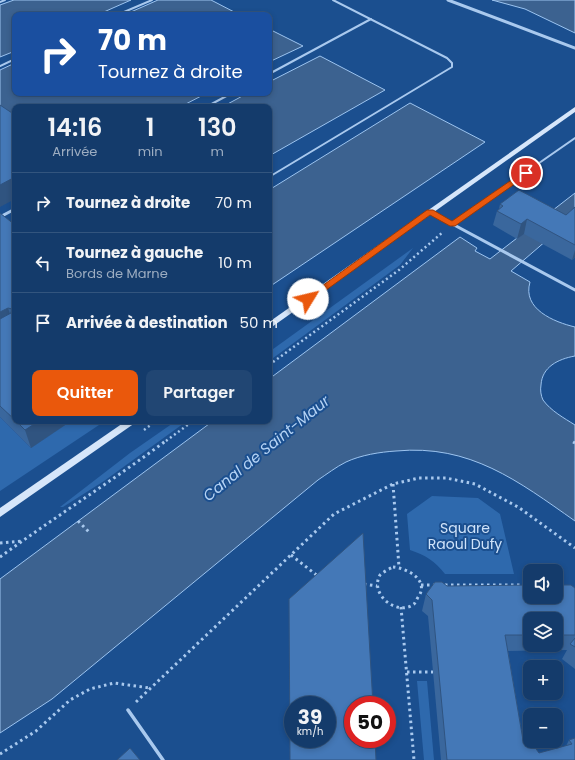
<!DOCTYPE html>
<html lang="fr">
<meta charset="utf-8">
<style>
body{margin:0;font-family:Poppins,sans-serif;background:#214673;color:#f1f3f6;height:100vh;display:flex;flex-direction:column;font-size:15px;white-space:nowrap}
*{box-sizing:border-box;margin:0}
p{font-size:13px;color:#9dadc1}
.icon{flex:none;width:22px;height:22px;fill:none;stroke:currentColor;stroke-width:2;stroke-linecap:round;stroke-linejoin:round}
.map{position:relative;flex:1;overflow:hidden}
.drawer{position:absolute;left:12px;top:104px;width:260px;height:320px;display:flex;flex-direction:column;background:#143b6b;border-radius:8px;box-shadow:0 2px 6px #0003,0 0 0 1px #33557e}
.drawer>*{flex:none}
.top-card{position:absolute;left:12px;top:12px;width:260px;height:84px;border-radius:8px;box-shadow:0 2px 6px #0003,0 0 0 1px #33557e;background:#1a4fa0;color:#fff;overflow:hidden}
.fabs{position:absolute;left:523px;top:564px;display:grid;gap:8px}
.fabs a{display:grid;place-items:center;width:40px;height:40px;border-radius:8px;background:#143b6b;box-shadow:0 2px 6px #0003,0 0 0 1px #33557e;font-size:20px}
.speed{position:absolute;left:284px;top:696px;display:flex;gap:8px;font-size:20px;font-weight:700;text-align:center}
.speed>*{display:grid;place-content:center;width:52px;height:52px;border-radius:50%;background:#143b6b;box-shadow:0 2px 6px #0003,0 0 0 1px #33557e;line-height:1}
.speed small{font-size:10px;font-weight:400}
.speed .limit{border:6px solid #d22;background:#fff;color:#111}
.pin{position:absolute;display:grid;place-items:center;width:34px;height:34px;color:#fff;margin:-17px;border:2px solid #fff;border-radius:50%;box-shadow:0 1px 4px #0007}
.me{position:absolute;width:44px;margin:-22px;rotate:54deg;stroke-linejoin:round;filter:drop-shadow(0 0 3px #0008)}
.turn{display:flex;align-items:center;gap:14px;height:84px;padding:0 20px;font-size:18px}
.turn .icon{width:52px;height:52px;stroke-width:2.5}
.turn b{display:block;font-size:28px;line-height:34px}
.eta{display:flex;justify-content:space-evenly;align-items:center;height:68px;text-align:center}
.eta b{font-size:24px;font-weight:600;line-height:28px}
.action{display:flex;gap:8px;margin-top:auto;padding:8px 20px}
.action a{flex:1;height:46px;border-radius:8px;background:#ea580c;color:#fff;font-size:16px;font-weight:600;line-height:46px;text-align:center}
.action a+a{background:#214673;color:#f1f3f6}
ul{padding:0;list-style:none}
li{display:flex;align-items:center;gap:12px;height:60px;padding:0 20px;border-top:1px solid #33557e}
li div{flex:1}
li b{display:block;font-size:15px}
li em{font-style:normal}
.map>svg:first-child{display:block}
</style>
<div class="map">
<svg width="575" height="760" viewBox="0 0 575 760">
<rect width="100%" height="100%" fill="#1b4f8f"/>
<g fill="#2e69ad">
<path d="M 413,248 L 400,265 L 269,361 L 269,352 Z"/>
<path d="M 0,417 L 31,448 L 71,421 L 105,421 L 0,491 Z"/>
<path d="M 176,421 L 187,421 L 104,481 L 63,507 L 60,507 L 130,453 Z"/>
<path d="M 432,496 L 478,498 L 500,514 L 514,574 L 445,574 C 435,561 425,555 410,550 L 407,514 Z"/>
<path d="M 417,681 L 427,681 L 434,760 L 424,760 Z"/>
</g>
<g fill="#3c6290" stroke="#9cc4f0">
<path d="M 14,0 L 131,0 L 97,15 L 15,15 L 15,51 L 0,57 L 0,5 Z"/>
<path d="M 158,0 L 211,0 L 240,15 L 124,15 Z"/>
<path d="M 492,0 L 575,0 L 575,33 L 525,9 Z"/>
<path d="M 269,29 L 303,46 L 269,62 Z"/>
<path d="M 320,56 L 385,90 L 269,156 L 269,107 L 222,107 L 248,93 L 269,93 L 269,82 Z"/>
<path d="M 15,63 L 15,93 L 207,93 L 180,107 L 15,107 L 15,123 L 0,112 L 0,70 Z"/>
<path d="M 410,103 L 485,142 L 269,287 L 269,190 Z"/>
<path d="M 575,193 L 575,216 L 511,271 L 530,282 C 522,309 554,322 575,327 L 575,356 C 558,359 542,367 541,385 C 540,390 541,396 543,400 C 551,411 564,418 575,425 L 575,521 C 518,481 470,444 396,451 C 380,452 361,455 346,462 C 336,467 327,474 318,480 L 52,699 L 0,733 L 0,579 L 213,421 L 269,421 L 269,379 L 460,237 L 477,248 L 475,251 L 490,259 Z"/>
</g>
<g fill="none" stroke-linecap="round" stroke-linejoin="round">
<g stroke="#a9c9ee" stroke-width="2.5" stroke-dasharray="2 3" stroke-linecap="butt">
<path d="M 269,365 L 399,270 L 443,232"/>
<path d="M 144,430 L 156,421"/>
<path d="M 166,441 L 193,421"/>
</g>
<g stroke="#a9c9ee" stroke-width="3" stroke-dasharray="2.5 3.5" stroke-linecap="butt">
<path d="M 573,442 L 575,443"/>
<path d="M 393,484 L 399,567"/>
<path d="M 78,521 L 89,532"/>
<path d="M 0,543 L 22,541"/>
<path d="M 291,555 L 319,577"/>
<path d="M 0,557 C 55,517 112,481 167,440"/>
<path d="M 393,567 C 406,568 429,579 419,596 C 417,598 416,602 414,604 C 397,617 369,594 380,575 C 383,572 389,569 393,567 Z"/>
<path d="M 364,584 L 377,586"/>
<path d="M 421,585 L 436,585"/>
<path d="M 445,585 L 530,585"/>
<path d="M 556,585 L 563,586"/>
<path d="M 401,607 L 414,760"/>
<path d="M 407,672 L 433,672"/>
<path d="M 136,702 L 334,514 L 393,484 L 419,478 L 446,478 L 475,484 L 518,507 L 575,548"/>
<path d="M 0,754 L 36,731 L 70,700 L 90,689 L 114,683 L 150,688"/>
</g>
<g stroke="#a9c9ee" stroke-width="2">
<path d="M 0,2 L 5,0"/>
<path d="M 117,15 L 152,0"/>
<path d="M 0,66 L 15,59"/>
<path d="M 269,74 L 371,19"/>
<path d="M 206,107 L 232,93"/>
<path d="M 269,177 L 452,67 L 452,63 L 447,58 L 333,0"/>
<path d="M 496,193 L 575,138"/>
</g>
<g stroke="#a9c9ee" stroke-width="3">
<path d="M 430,212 L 575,290"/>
<path d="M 0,217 L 15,209"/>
<path d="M 452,224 L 497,192"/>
</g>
<path stroke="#a9c9ee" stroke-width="3.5" d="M 128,710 L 163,760"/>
<path stroke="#a9c9ee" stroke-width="3" d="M 448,0 L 575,48"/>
<g fill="#d6e6fa" fill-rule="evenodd">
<path d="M 575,107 L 575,112 L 269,329 L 269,322 Z"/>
<path d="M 126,421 L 136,421 L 135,423 L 0,517 L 0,508 Z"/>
</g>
</g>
<g fill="#3a679d" fill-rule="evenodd">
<path d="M 500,204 L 566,215 L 575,207 L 575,257 L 572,260 L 524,234 L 517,239 L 493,225 L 497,211 L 499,209 Z"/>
<path d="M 0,213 L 15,225 L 15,421 L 71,421 L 31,448 L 0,417 Z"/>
<path d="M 447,586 L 575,588 L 575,669 L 562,659 L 567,650 L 508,651 L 523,740 L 539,753 L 566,746 L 569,740 L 575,738 L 575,760 L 441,760 L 428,616 L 422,611 L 426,594 ZM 530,619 L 556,619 L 556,645 L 530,645 Z"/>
</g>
<g fill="#305480">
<path d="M 15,177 L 15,199 L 0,207 L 0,185 Z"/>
<path d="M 527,219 L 524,234 L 517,239 L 521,224 Z"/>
<path d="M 575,250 L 575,257 L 572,260 Z"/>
<path d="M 8,308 L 14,326 L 0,335 L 0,312 Z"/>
<path d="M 39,421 L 71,421 L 31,448 L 25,430 Z"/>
</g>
<g fill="#4478b7" stroke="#305480" fill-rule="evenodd">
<path d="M 0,105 L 15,115 L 15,177 L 0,185 Z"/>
<path d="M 519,190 L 566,215 L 575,207 L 575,245 L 527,219 L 521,224 L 497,211 L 503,206 L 500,204 Z"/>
<path d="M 0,213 L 15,225 L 15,420 L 0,406 L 0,319 L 11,313 L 12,309 L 8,308 L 0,312 Z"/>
<path d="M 16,421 L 39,421 L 25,430 Z"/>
<path d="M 363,533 L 373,705 L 353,705 L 353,739 L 375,739 L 376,760 L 290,760 L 289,599 ZM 293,705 L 327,705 L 327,739 L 293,739 Z"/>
<path d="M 435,582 L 442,582 L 447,586 L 530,585 L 530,597 L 556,597 L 556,585 L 571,585 L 575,588 L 575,635 L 556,635 L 556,619 L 530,619 L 530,635 L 505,635 L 523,740 L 534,746 L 539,753 L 572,744 L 569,740 L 575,738 L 575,760 L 447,760 L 432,600 L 426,594 Z"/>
<path d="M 575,638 L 575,647 L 570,644 Z"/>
<path d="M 130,748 L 140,760 L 117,760 Z"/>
</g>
<path fill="#ea580c" stroke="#983908" d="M 526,170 L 530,173 L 529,174 L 455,226 L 450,226 L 430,215 L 311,301 L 308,302 L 304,299 L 427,210 L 433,210 L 452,221 Z"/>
<g text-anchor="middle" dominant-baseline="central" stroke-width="4" stroke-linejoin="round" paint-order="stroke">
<g font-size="14" fill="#cfe3fa" stroke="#1b4f8f">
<text x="465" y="528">Square<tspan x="465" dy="16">Raoul Dufy</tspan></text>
</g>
<g font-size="15" font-style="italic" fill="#b5d3f5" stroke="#1b4f8f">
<text transform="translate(266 448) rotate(-39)">Canal de Saint-Maur</text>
</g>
</g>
</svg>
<div class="fabs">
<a><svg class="icon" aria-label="sound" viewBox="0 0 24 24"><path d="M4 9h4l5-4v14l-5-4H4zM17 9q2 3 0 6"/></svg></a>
<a><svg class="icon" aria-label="layers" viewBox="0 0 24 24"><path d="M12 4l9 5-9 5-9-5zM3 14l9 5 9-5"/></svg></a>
<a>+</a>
<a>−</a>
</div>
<div class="speed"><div>39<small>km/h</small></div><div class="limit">50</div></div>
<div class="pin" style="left:526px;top:173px;background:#d93025"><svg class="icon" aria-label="arrive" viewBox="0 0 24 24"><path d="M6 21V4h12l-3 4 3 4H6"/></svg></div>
<svg class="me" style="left:308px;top:299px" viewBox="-20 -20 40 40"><circle r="19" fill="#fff"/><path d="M0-13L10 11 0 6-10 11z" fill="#ea580c"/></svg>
<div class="top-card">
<div class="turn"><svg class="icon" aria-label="right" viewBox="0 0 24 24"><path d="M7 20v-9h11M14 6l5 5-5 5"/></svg><div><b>70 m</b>Tournez à droite</div></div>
</div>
<section class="drawer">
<div class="eta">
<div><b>14:16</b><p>Arrivée</p></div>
<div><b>1</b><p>min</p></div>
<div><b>130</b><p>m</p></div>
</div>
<ul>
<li><svg class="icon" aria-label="right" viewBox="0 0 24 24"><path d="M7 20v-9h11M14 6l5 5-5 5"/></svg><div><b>Tournez à droite</b></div><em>70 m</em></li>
<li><svg class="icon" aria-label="left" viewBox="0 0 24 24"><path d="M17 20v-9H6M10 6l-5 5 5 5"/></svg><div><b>Tournez à gauche</b><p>Bords de Marne</p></div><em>10 m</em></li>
<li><svg class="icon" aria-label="arrive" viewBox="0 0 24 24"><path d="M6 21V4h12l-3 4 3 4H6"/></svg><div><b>Arrivée à destination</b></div><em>50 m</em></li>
</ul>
<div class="action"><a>Quitter</a><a>Partager</a></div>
</section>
</div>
